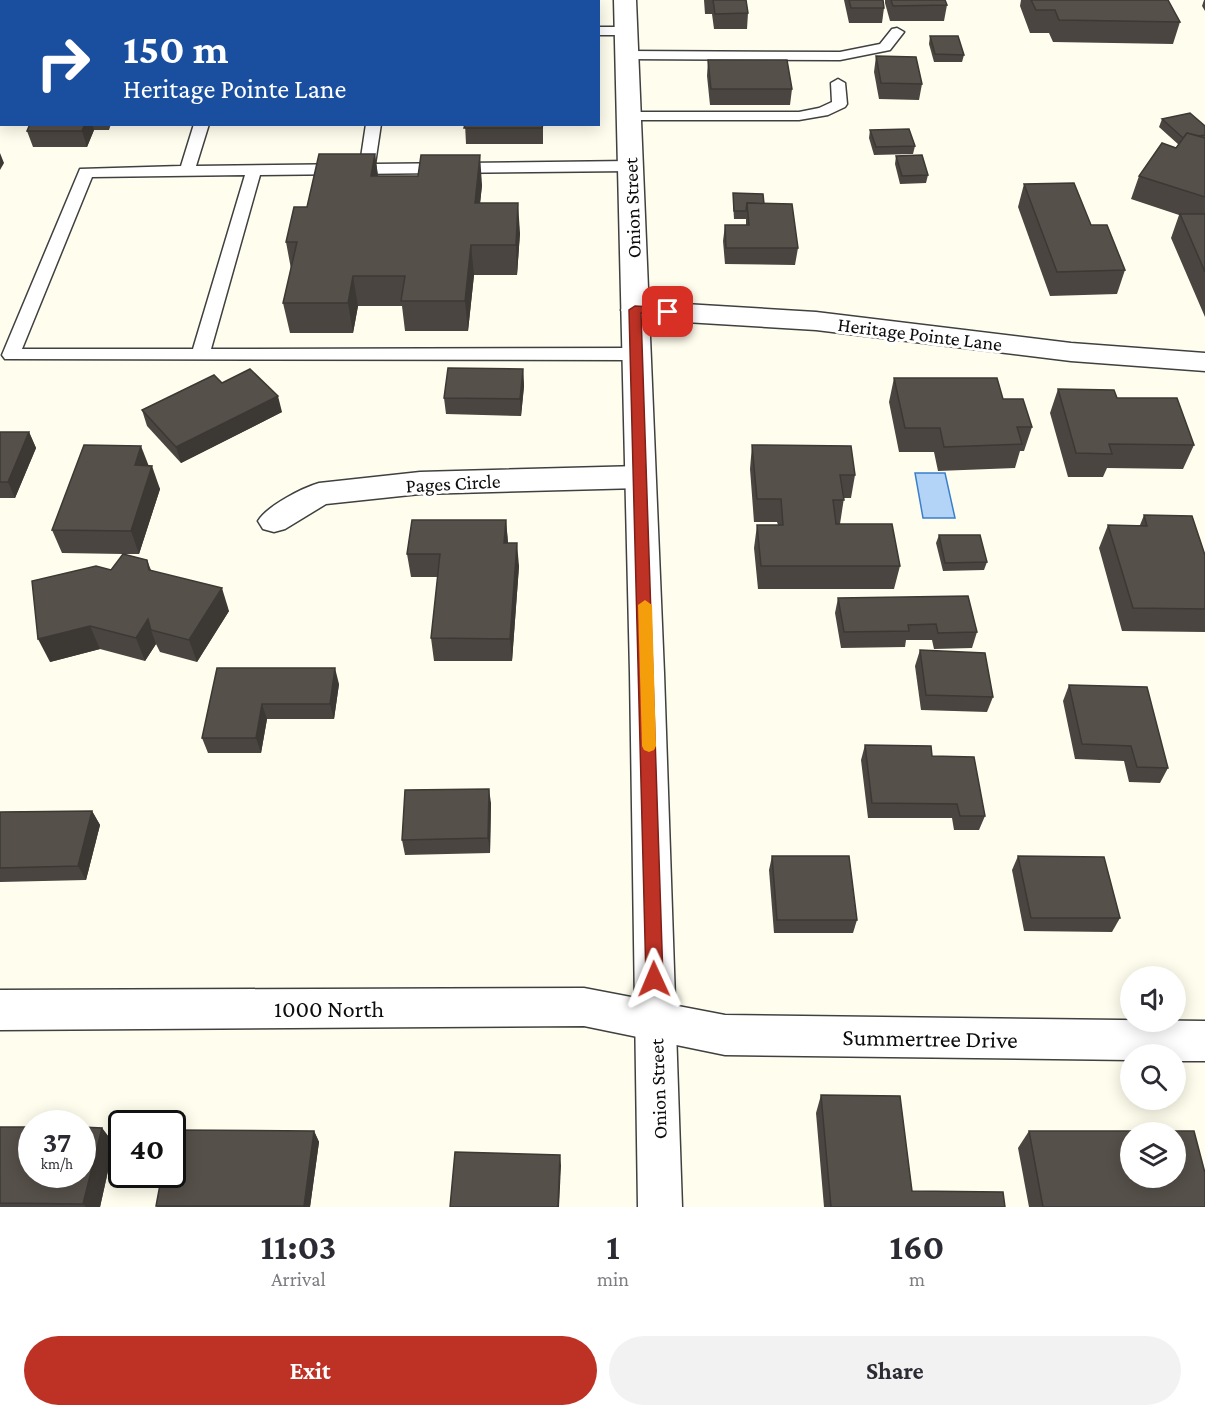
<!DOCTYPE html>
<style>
body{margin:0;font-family:"Crimson Pro",serif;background:#f2f2f3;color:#2b2b33;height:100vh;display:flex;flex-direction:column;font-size:22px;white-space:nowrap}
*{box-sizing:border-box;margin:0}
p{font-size:20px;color:#7c7c81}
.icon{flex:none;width:33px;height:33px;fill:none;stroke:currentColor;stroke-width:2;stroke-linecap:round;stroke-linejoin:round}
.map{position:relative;height:1207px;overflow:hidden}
.sheet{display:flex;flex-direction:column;background:#fff;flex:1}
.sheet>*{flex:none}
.top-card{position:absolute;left:0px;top:0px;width:600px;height:126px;box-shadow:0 3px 15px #0003;background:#1a4fa0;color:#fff;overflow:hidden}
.fabs{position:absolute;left:1120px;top:966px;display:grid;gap:12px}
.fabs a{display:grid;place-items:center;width:66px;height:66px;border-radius:50%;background:#fff;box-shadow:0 3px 15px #0003;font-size:30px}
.speed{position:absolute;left:18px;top:1110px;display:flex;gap:12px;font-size:30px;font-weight:700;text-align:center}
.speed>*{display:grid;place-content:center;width:78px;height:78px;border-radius:50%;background:#fff;box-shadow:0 3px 15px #0003;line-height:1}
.speed small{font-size:15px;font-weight:400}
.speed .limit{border:3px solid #111;border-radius:9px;background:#fff;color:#111}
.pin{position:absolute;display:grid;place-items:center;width:51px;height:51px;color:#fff;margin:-26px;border-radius:12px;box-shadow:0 3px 9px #0006}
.me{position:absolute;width:66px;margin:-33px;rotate:359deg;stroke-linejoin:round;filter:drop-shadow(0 0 4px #0008)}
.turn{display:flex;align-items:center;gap:21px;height:126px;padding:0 24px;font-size:27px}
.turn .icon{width:78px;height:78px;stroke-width:2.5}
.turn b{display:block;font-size:42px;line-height:51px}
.eta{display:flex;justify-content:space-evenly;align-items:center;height:102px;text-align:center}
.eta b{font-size:36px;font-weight:700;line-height:42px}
.button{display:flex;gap:12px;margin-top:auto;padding:12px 24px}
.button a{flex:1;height:69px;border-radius:36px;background:#be3225;color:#fff;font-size:24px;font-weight:700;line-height:69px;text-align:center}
.button a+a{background:#f2f2f3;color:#2b2b33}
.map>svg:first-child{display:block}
</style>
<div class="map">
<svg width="1205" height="1207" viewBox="0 0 1205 1207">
<rect width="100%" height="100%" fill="#fffeee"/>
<path fill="#b3d4f6" stroke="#3a7fcd" stroke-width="1.5" d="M 915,473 L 945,473 L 955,518 L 923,518 Z"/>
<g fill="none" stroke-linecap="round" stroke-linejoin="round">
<g stroke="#404040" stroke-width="3">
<g id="service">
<path d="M 598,27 L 626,27 L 633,31 L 626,35 L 598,35 Z"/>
<path d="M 897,28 L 904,32 L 890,50 L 840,60 L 626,59 L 619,55 L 626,51 L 840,52 L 880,44 L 892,29 Z"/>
<path d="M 838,79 L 845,83 L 847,104 L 845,107 L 828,115 L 799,120 L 629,120 L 622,116 L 629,112 L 799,112 L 819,108 L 832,102 L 831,83 Z"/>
<path d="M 194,124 L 209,124 L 196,166 L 360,164 L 366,124 L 381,124 L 375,164 L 630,161 L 638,166 L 630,171 L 260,175 L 211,349 L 636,348 L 642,350 L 645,354 L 642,358 L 636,360 L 5,359 L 2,355 L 80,169 L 181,166 ZM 245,175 L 193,349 L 22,349 L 92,177 Z"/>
</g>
</g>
<g stroke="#404040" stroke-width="3">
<g id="minor">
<path d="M 2,73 L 2,87 L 0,88 L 0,74 Z"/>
<path d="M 635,301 L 816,312 L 1071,343 L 1205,353 L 1205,371 L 1071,361 L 816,330 L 635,319 L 625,316 L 621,310 L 625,304 Z"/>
<path d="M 640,466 L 651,469 L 655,477 L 651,485 L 640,488 L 420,494 L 326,504 L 285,529 L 274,532 L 263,529 L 258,521 C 267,506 302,488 319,483 L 420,472 Z"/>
<path d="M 584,988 L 725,1015 L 1205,1021 L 1205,1061 L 1176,1061 L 1176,1054 L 1131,1054 L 1131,1060 L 725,1055 L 584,1026 L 0,1030 L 0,990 Z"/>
</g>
</g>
<g stroke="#404040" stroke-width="3">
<path id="tertiary" d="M 614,0 L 636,0 L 664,673 L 682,1207 L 638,1207 L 630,673 Z"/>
</g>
<use href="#service" fill="#fff" fill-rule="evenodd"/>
<use href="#minor" fill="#fff" fill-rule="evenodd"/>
<use href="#tertiary" fill="#fff" fill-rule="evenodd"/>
</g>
<g fill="#4a4540">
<path d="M 704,0 L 746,0 L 748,13 L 747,29 L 714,29 L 712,14 L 705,14 Z"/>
<path d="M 844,0 L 883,0 L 884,8 L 882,23 L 849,23 Z"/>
<path d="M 885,0 L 945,0 L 947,5 L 944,21 L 890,21 L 885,3 Z"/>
<path d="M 1021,0 L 1168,0 L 1180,22 L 1173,44 L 1053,42 L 1049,33 L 1030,33 L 1020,6 Z"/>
<path d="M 1204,0 L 1205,0 L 1205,11 L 1202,6 Z"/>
<path d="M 930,36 L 964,55 L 962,62 L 934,62 L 929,44 Z"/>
<path d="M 876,56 L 922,84 L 919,100 L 879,99 L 874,72 Z"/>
<path d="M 708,60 L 792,89 L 790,105 L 710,105 L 707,76 Z"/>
<path d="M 1162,119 L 1205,126 L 1205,317 L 1171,238 L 1179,215 L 1131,199 L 1139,176 L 1176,148 L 1179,145 L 1159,127 Z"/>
<path d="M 28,124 L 111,124 L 109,130 L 94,130 L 87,147 L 33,147 L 27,131 L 30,125 Z"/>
<path d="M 465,124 L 543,124 L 543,144 L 466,144 Z"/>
<path d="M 870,130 L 915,146 L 913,154 L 874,155 L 869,138 Z"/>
<path d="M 375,154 L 378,176 L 482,185 L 480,203 L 520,233 L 517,275 L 474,275 L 468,331 L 405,331 L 402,306 L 358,306 L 353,333 L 290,333 L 283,303 L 291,269 L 286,242 L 307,207 Z"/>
<path d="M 896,156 L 928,175 L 926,183 L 900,184 L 895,164 Z"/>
<path d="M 1024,184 L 1091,225 L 1125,270 L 1117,294 L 1050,296 L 1018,207 Z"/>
<path d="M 733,193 L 764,204 L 798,248 L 795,265 L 725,264 L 723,241 L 725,225 L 746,225 L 746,219 L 734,219 L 733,202 Z"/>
<path d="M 523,369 L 524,386 L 521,416 L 446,414 L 444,398 Z"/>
<path d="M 894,378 L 1003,399 L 1032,427 L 1024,451 L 1020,451 L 1015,468 L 938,471 L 934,452 L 899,452 L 889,402 Z"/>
<path d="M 222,383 L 282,412 L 181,463 L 147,426 L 142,410 Z"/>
<path d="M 1058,389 L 1117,398 L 1194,445 L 1183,469 L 1107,468 L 1103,477 L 1068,477 L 1050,413 Z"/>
<path d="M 0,432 L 29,432 L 36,448 L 15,498 L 0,498 Z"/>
<path d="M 752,445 L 855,475 L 851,498 L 844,498 L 840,524 L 900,566 L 894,589 L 758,589 L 754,548 L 757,525 L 778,525 L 777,522 L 754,522 L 750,469 Z"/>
<path d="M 148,466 L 160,489 L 139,554 L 124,554 L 147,560 L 151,570 L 229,611 L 197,662 L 160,652 L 156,644 L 145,661 L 100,649 L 50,662 L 123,554 L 62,553 L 52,530 Z"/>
<path d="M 1144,515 L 1205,555 L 1205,632 L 1122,631 L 1099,548 L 1108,525 L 1140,525 Z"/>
<path d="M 506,520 L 508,543 L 519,566 L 512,661 L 434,661 L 431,638 L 438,577 L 411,577 L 407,554 Z"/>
<path d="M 939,535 L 987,562 L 984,570 L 943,571 L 936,543 Z"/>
<path d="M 838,598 L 977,632 L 972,648 L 934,649 L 932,640 L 906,640 L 905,647 L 841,648 L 835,613 Z"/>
<path d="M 920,650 L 993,697 L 987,712 L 921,710 L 915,666 Z"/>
<path d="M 217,668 L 339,684 L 334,719 L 267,719 L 261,753 L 208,753 L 202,738 Z"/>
<path d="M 1069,685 L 1168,768 L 1160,783 L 1129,782 L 1124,761 L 1075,759 L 1063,701 Z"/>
<path d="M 865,745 L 932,756 L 985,816 L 979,830 L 954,830 L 952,818 L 868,818 L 861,760 Z"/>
<path d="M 491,803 L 490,853 L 405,855 L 402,840 Z"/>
<path d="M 92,811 L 100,825 L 86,880 L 0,882 L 0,812 Z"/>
<path d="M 772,856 L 857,920 L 853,933 L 774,933 L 769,870 Z"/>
<path d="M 1018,856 L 1120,918 L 1112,932 L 1024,931 L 1012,870 Z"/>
<path d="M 821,1095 L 912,1191 L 1005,1207 L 824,1207 L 816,1113 Z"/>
<path d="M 0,1127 L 102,1128 L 114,1144 L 100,1207 L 0,1207 Z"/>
<path d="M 314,1131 L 319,1142 L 310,1207 L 157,1207 L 156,1206 Z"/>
<path d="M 1029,1131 L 1205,1207 L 1029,1207 L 1018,1148 Z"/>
</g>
<g fill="#3c3834">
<path d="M 0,5 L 2,9 L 2,26 L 0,28 Z"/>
<path d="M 85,124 L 92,124 L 94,130 L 87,147 L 82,131 Z"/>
<path d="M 0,153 L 4,163 L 0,170 Z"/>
<path d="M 375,154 L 379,184 L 371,176 Z"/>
<path d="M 480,155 L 482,185 L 477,233 L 475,203 Z"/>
<path d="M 518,203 L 520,233 L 517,275 L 516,245 Z"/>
<path d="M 471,245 L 474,275 L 468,331 L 465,301 Z"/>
<path d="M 353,276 L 358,306 L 353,333 L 348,303 Z"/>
<path d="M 523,369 L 524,386 L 521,416 L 520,399 Z"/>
<path d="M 278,396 L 282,412 L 181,463 L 176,447 Z"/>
<path d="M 29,432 L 36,448 L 15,498 L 8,482 Z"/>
<path d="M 141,446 L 150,469 L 135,465 Z"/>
<path d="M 152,466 L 160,489 L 139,554 L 131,531 Z"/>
<path d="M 506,520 L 508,543 L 504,543 Z"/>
<path d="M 517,543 L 519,566 L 512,661 L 510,639 Z"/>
<path d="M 222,588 L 229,611 L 197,662 L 189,640 Z"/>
<path d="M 148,619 L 151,630 L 156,644 L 145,661 L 136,638 Z"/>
<path d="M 90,626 L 100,649 L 50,662 L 38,639 Z"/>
<path d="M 335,668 L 339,684 L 334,719 L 330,704 Z"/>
<path d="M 262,704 L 267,719 L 261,753 L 256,738 Z"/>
<path d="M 489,789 L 491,803 L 490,853 L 488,838 Z"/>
<path d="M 92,811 L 100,825 L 86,880 L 78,866 Z"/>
<path d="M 102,1128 L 114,1144 L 100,1207 L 86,1207 L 83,1204 Z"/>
<path d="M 314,1131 L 319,1142 L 310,1207 L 304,1207 Z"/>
<path d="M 560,1155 L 561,1166 L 559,1207 L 558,1207 Z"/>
</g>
<g fill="#56504a" stroke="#3c3834" stroke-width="1.5" fill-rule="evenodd">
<path d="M 276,0 L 326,0 L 326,2 L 275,2 Z"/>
<rect x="468" y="0" width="51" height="2"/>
<path d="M 713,0 L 746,0 L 748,13 L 715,14 Z"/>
<path d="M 849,0 L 883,0 L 884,8 L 851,8 Z"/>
<path d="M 891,0 L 945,0 L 947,5 L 893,6 Z"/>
<path d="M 1031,0 L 1168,0 L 1180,22 L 1059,20 L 1055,10 L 1036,10 Z"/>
<path d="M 930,36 L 958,36 L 964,55 L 935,54 Z"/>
<path d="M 876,56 L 916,57 L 922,84 L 881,83 Z"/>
<path d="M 708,60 L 787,60 L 792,89 L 711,89 Z"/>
<path d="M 1190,113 L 1205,126 L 1205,135 L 1199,136 L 1187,133 L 1183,138 L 1162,119 Z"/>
<path d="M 30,124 L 85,124 L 82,131 L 27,131 Z"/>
<path d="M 465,124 L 543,124 L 542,128 L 464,128 Z"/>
<path d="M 909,129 L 915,146 L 876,147 L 870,130 Z"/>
<path d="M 1187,133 L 1205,138 L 1205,197 L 1139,176 L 1162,143 L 1176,148 Z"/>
<path d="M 319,154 L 375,154 L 371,176 L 418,176 L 421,155 L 480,155 L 475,203 L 518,203 L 516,245 L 471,245 L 465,301 L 401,301 L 405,276 L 353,276 L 348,303 L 283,303 L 297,242 L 286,242 L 294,207 L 307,207 Z"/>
<path d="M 922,155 L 928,175 L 902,176 L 896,156 Z"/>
<path d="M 1074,183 L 1091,225 L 1107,225 L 1125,270 L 1057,272 L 1024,184 Z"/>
<path d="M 733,193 L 763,194 L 764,204 L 747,203 L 746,211 L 734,211 Z"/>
<path d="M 747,203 L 792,204 L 798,248 L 726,248 L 725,225 L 749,225 Z"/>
<path d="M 1180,214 L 1205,214 L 1205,272 Z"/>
<path d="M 448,368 L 523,369 L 520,399 L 444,398 Z"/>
<path d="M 250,369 L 278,396 L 176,447 L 142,410 L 214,375 L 222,383 Z"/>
<path d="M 894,378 L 997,378 L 1003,399 L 1023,399 L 1032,427 L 1017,427 L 1022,444 L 944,447 L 940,428 L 905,428 Z"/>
<path d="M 1058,389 L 1114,390 L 1117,398 L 1177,398 L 1194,445 L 1109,444 L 1112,454 L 1076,453 Z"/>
<path d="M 0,432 L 29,432 L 8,482 L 0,482 Z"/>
<path d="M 84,445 L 141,446 L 135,465 L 152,466 L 131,531 L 52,530 Z"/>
<path d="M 752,445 L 851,446 L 855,475 L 840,475 L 844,500 L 833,500 L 836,524 L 892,524 L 900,566 L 761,566 L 757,525 L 783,525 L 781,499 L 757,499 Z"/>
<path d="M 1144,515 L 1192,516 L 1205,555 L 1205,609 L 1133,608 L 1108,525 L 1147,526 Z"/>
<path d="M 412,520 L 506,520 L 504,543 L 517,543 L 510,639 L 431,638 L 440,554 L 407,554 Z"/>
<path d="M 939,535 L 980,535 L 987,562 L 945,563 Z"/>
<path d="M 123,554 L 147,560 L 149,570 L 222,588 L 189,640 L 151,630 L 148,619 L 136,638 L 90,626 L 38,639 L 32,581 L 96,566 L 111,570 Z"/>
<path d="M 968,596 L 977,632 L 938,633 L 936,624 L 908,625 L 909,631 L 844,632 L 838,598 Z"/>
<path d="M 920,650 L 985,653 L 993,697 L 926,695 Z"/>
<path d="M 217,668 L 335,668 L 330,704 L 262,704 L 256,738 L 202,738 Z"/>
<path d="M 1069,685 L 1147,687 L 1168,768 L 1137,767 L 1131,746 L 1082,744 Z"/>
<path d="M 865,745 L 931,746 L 932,756 L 974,757 L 985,816 L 960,816 L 957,804 L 872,803 Z"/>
<path d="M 489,789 L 488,838 L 402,840 L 405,790 Z"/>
<path d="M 92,811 L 78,866 L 0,868 L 0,812 Z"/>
<path d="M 772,856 L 849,856 L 857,920 L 777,920 Z"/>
<path d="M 1018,856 L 1104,857 L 1120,918 L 1031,918 Z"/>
<path d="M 821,1095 L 900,1096 L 912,1191 L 1003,1192 L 1005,1207 L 831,1207 Z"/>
<path d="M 0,1127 L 32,1127 L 32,1174 L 82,1174 L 82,1127 L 102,1128 L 83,1204 L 0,1203 Z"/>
<path d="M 172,1130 L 314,1131 L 304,1206 L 156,1206 L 162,1174 L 172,1174 Z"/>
<path d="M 1029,1131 L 1194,1131 L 1205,1173 L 1205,1207 L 1043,1207 ZM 1131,1132 L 1176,1132 L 1176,1178 L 1131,1178 Z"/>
<path d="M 455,1152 L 560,1155 L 558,1207 L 450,1207 Z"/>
</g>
<path fill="#be3225" stroke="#7c2018" stroke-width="1.5" d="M 635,306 L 668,308 L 673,312 L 668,315 L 641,313 L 663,979 L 660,985 L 654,987 L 649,985 L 646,979 L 629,310 Z"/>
<path fill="#f59e0b" d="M 645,600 L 652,605 L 656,746 L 654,750 L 649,752 L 644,750 L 642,746 L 638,605 Z"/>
<g text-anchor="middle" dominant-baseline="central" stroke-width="6" stroke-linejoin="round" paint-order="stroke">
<g font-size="20" fill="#0d0d0d" stroke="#fff">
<text transform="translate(632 208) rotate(-92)">Onion Street</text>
<text transform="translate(920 334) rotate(7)">Heritage Pointe Lane</text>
<text transform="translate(453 483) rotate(-3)">Pages Circle</text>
<text transform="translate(658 1089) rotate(-92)">Onion Street</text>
</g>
<g font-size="24" fill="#0d0d0d" stroke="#fff">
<text x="329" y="1008">1000 North</text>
<text transform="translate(930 1038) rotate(1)">Summertree Drive</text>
</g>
</g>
</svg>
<div class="fabs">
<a><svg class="icon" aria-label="sound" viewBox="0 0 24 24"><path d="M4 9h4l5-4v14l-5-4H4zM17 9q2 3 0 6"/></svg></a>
<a><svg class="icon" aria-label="search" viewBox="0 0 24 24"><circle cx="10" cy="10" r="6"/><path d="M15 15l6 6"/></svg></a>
<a><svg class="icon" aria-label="layers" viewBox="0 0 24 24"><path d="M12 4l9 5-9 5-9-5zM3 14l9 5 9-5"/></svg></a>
</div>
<div class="speed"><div>37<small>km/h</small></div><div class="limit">40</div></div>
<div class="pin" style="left:668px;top:312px;background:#d93025"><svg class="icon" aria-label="arrive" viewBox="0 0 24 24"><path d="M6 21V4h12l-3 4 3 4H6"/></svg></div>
<svg class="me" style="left:654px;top:979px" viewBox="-20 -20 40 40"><path d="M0-17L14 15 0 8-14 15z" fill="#be3225" stroke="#fff" stroke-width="4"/></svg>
<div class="top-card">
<div class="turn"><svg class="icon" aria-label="right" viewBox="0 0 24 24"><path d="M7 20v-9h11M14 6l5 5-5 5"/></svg><div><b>150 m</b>Heritage Pointe Lane</div></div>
</div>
</div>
<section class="sheet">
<div class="eta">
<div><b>11:03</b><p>Arrival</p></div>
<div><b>1</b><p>min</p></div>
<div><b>160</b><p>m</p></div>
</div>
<div class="button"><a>Exit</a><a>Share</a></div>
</section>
